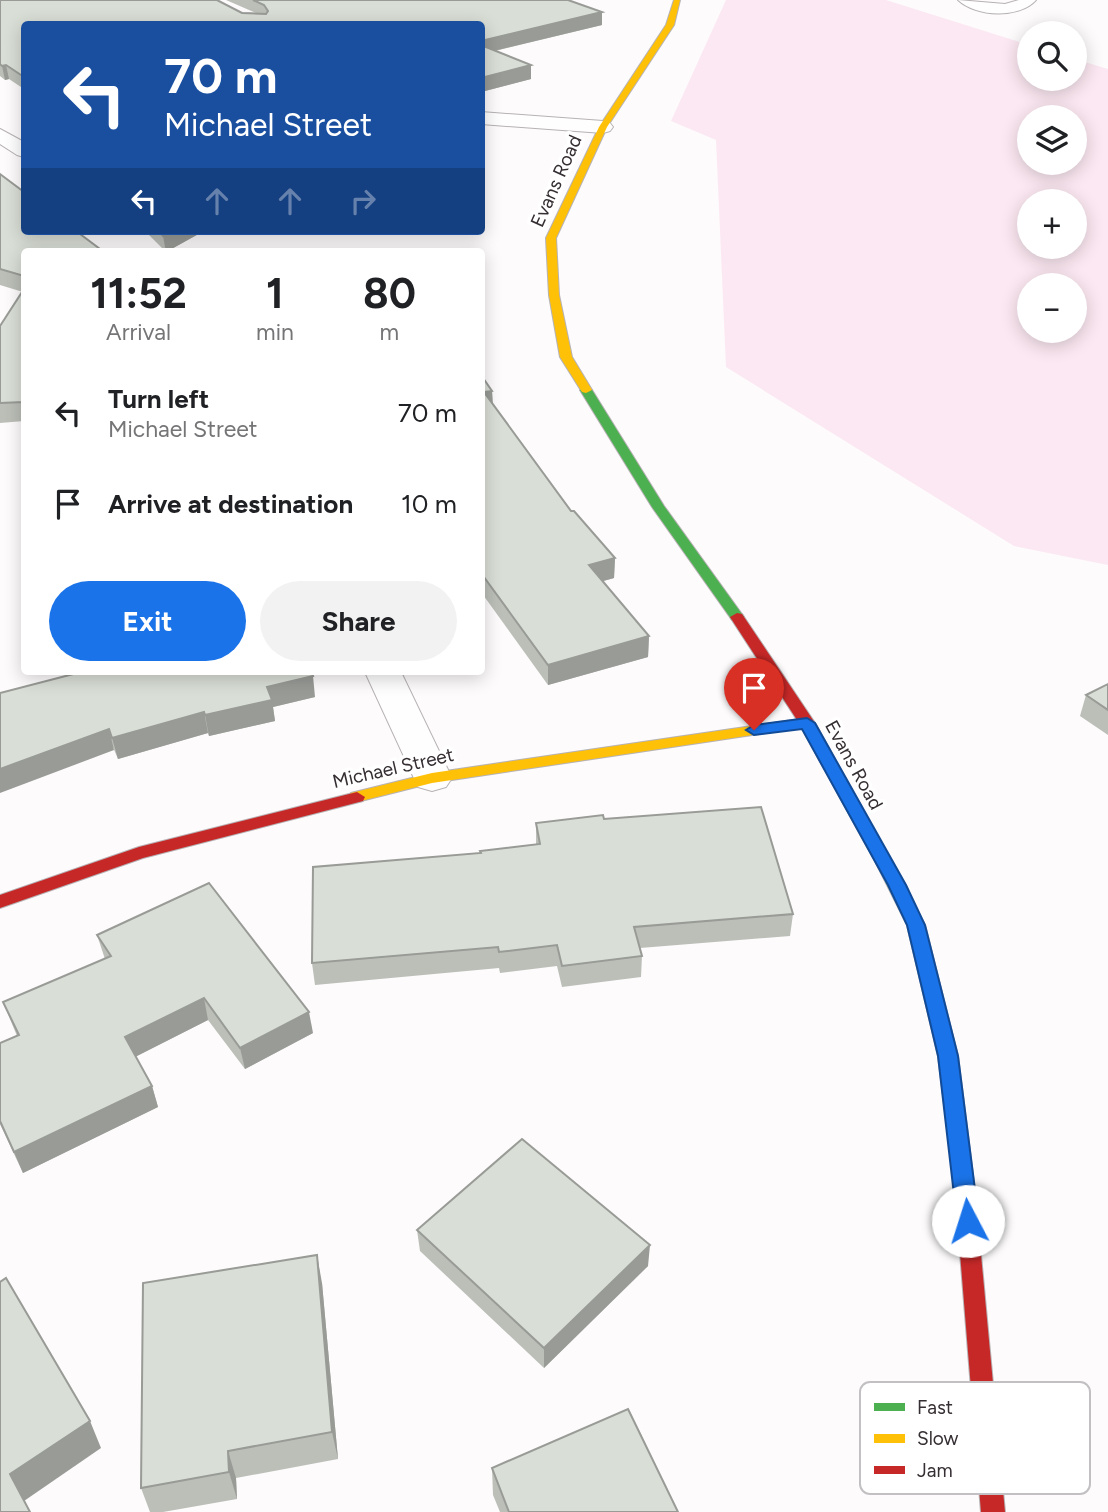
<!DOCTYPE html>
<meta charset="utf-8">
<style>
body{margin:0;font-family:Figtree,sans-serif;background:#f2f2f2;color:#202124;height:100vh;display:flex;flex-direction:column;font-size:26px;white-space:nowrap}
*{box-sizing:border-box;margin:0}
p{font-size:23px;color:#757577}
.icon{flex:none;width:38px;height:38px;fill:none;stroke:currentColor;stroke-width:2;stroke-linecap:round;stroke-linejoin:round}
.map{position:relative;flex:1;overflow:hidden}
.sheet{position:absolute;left:21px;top:248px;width:464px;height:427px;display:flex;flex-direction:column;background:#fff;border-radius:7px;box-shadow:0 4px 18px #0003}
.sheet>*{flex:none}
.top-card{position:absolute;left:21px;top:21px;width:464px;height:214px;border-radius:7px;box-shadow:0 4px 18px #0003;background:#1a4fa0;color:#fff;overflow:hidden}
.tools{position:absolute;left:1017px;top:21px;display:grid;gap:14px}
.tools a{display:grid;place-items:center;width:70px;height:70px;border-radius:50%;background:#fff;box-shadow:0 4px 18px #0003;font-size:35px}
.pin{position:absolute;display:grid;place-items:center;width:60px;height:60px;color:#fff;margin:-72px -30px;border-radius:50% 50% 50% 0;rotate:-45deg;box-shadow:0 0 7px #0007}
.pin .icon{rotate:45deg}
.me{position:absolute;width:77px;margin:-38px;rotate:355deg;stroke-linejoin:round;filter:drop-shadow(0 0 5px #0008)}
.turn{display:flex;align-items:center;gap:24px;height:147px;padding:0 28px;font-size:32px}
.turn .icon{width:91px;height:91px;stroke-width:2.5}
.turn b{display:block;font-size:49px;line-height:60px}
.lanes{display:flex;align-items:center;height:66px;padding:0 28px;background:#0003;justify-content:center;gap:35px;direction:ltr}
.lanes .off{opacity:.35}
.eta{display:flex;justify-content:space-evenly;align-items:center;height:119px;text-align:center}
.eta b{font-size:42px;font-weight:700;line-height:49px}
.primary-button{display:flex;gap:14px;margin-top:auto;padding:14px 28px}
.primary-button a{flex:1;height:80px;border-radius:42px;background:#1a73e8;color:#fff;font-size:28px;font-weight:700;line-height:80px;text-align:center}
.primary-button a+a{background:#f2f2f2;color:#202124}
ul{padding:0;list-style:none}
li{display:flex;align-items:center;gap:21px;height:91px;padding:0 28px}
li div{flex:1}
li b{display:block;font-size:26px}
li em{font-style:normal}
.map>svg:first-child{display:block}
</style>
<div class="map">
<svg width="1108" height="1512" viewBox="0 0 1108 1512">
<rect width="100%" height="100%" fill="#fdfbfc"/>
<path fill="#fce8f2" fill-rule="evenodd" d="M 726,0 L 886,0 L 1029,45 L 1029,79 L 1074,79 L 1075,59 L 1108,69 L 1108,565 L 1014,546 L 726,367 L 716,140 L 671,121 ZM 1029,117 L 1074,117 L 1074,163 L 1029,163 ZM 1029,201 L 1074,201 L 1074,247 L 1029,247 ZM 1029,285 L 1074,285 L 1074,331 L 1029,331 Z"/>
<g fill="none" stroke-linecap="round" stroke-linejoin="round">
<g stroke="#b7b2b4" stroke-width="2">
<path id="lane" d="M 958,0 L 1005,4 L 1019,0 L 1036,0 C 1019,19 976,17 958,0 Z"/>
</g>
<g stroke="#b7b2b4" stroke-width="2">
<g id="street">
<path d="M 481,112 L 603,121 L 610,123 L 613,127 L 610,131 L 603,133 L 481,124 Z"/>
<path d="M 0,129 L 24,142 L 24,157 L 17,155 L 0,144 Z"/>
<path d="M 365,672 L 401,672 L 452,778 L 446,787 L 432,791 L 418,787 Z"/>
</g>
</g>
<g stroke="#b7b2b4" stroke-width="2">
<g id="fast">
<path d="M 586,387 L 592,390 L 664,506 L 744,617 L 742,620 L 732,620 L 652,507 L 580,390 Z"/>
<path d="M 881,851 L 887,853 L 925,925 L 958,1056 L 975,1191 L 972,1197 L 965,1200 L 958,1197 L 955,1191 L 938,1056 L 907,925 L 873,857 L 875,853 Z"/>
</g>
</g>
<g stroke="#b7b2b4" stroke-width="2">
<g id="slow">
<path d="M 674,0 L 680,0 L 674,25 L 607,127 L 556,238 L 559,295 L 572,357 L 592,390 L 586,393 L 582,392 L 560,357 L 549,295 L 546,238 L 599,127 L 666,25 Z"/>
<path d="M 807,718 L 815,723 L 812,726 L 432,783 L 357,802 L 349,797 L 351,793 L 432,773 Z"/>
</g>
</g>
<g stroke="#b7b2b4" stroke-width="2">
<g id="jam">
<path d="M 737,613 L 742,614 L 815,723 L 889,857 L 887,861 L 875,861 L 799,723 L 730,617 Z"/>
<path d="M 357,792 L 365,797 L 363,801 L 143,858 L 0,908 L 0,895 L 139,847 Z"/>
<path d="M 965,1182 L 972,1185 L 975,1191 L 1005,1512 L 981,1512 L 955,1191 L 958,1185 Z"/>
</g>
</g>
<use href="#lane" fill="#fffeff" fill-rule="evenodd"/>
<use href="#street" fill="#fffeff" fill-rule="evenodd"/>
<use href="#fast" fill="#4caf50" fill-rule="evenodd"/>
<use href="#slow" fill="#ffc107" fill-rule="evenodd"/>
<use href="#jam" fill="#c62828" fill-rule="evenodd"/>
</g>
<g fill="#bbbfb8">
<path d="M 0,0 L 256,13 L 226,0 L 568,0 L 602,12 L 602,25 L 495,51 L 531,79 L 481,92 L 481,24 L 24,24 L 24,89 L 9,79 L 5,80 L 0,76 Z"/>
<path d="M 0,174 L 24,252 L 24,421 L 0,423 L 0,326 L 23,292 L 0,285 Z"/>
<path d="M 145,231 L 204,231 L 166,252 Z"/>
<path d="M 481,375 L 492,391 L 493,405 L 571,511 L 615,558 L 614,578 L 603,581 L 649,636 L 648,657 L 548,685 L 481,592 Z"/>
<path d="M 81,672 L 315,697 L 273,707 L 275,721 L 209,736 L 208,733 L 118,759 Z"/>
<path d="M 1108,684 L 1108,735 L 1080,716 L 1086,695 Z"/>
<path d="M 604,819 L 793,914 L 790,936 L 640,948 L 642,956 L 641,977 L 562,987 L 557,966 L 500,973 L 499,968 L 315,985 L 312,963 L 481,853 L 536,845 L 536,823 Z"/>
<path d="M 97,935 L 313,1033 L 245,1069 L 208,1020 L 135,1057 L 152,1086 L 158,1107 L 23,1173 L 0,1124 L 0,1043 L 17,1036 L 3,1002 L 105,959 Z"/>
<path d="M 417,1230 L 648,1266 L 544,1368 L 420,1251 Z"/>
<path d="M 322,1283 L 338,1459 L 236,1478 L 237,1499 L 163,1512 L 150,1512 L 141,1488 Z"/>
<path d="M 492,1468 L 678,1512 L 500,1512 L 493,1495 Z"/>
</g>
<g fill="#989b96">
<path d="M 602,12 L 602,25 L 481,54 L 481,41 Z"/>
<path d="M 6,65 L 9,79 L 5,80 L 2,66 Z"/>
<path d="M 531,65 L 531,79 L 481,92 L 481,78 Z"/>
<path d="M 172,231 L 204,231 L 166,252 L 163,236 Z"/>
<path d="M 492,391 L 493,410 L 484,392 Z"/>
<path d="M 615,558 L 614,578 L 589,585 L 589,565 Z"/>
<path d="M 649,636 L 648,657 L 548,685 L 548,665 Z"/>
<path d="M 313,676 L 315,697 L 273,707 L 275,721 L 209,736 L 205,715 L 267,687 Z"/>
<path d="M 204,712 L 208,733 L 118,759 L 112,738 Z"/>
<path d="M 109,729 L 114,750 L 0,793 L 0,769 Z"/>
<path d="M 204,998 L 208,1020 L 131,1059 L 125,1037 Z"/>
<path d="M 309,1012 L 313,1033 L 245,1069 L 240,1048 Z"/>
<path d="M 152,1086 L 158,1107 L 23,1173 L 14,1152 Z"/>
<path d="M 650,1245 L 648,1266 L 544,1368 L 544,1348 Z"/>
<path d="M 317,1255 L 322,1283 L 338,1459 L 332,1432 Z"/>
<path d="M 90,1421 L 101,1448 L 24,1501 L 10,1474 Z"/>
<path d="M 228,1451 L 236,1478 L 237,1499 L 229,1472 Z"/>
</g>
<g fill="#d9ded6" stroke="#989b96" stroke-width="2">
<path d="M 0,0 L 217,0 L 242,13 L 266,14 L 268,11 L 264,5 L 253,0 L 568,0 L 602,12 L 481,41 L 481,24 L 24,24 L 24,77 L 6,65 L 2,66 L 0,64 Z"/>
<path d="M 481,45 L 531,65 L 481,78 Z"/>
<path d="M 0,174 L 24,192 L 24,231 L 76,231 L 104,252 L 24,252 L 24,276 L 0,269 Z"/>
<path d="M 159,231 L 172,231 L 163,236 Z"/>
<path d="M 24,289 L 24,402 L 0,403 L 0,326 Z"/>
<path d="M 481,375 L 492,391 L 484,392 L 571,511 L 574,511 L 615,558 L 589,565 L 649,636 L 548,665 L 481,573 Z"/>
<path d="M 81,672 L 311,672 L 313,676 L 267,687 L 272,700 L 205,715 L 204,712 L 112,738 L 109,729 L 0,769 L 0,693 Z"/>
<path d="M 1108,684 L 1108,710 L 1086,695 Z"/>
<path d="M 761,807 L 793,914 L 634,927 L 642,956 L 562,966 L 557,945 L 499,952 L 498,947 L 312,963 L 313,867 L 481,853 L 480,851 L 540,844 L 536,823 L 603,815 L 604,819 Z"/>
<path d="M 209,883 L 309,1012 L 240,1048 L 204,998 L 125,1037 L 152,1086 L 14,1152 L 0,1121 L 0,1043 L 19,1035 L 3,1002 L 111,956 L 97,935 Z"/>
<path d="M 522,1139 L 650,1245 L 544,1348 L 417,1230 Z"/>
<path d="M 317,1255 L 332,1432 L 228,1451 L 229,1472 L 141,1488 L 143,1283 Z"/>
<path d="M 6,1278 L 90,1421 L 10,1474 L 30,1512 L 0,1512 L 0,1282 Z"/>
<path d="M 628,1409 L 678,1512 L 509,1512 L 492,1468 Z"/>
</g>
<path fill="#1a73e8" stroke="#114b97" stroke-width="2" d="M 807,718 L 815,723 L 906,885 L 925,925 L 958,1056 L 979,1221 L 976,1228 L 968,1230 L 960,1228 L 957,1221 L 938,1056 L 907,925 L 888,885 L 802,729 L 754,735 L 746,730 L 754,725 Z"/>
<g text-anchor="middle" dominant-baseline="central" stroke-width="7" stroke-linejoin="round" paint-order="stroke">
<g font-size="19" fill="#352e32" stroke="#fff">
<text transform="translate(556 181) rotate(-66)">Evans Road</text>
<text transform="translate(854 765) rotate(61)">Evans Road</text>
<text transform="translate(393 768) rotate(-13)">Michael Street</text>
</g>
</g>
<rect x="860" y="1382" width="230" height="112" rx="10" fill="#fff" stroke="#c2c0c2" stroke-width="2"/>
<rect x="874" y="1403" width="31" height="8" fill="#4caf50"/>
<rect x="874" y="1434" width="31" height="9" fill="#ffc107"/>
<rect x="874" y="1466" width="31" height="8" fill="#c62828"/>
<g font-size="19" fill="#352e32">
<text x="917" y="1414">Fast</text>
<text x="917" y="1445">Slow</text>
<text x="917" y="1477">Jam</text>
</g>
</svg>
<div class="tools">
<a><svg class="icon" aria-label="search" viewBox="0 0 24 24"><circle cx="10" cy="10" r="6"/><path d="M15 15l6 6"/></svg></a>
<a><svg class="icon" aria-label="layers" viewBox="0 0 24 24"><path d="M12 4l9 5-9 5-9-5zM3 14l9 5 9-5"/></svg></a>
<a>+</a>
<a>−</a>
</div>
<div class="pin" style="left:754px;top:730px;background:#d93025"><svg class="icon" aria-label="arrive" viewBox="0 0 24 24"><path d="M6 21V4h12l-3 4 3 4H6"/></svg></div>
<svg class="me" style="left:968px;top:1221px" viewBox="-20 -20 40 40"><circle r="19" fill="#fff"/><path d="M0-13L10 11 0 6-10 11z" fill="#1a73e8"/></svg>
<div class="top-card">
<div class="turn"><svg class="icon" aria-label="left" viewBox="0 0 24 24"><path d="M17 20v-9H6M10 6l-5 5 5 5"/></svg><div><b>70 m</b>Michael Street</div></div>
<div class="lanes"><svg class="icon" aria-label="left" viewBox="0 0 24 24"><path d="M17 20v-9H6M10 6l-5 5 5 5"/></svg><svg class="icon off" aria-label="ahead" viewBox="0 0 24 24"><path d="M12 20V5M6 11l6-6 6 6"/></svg><svg class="icon off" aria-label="ahead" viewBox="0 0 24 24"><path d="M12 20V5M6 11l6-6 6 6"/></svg><svg class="icon off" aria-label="right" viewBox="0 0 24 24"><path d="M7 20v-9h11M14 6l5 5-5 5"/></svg></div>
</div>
<section class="sheet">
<div class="eta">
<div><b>11:52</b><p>Arrival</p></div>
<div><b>1</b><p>min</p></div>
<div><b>80</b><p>m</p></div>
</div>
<ul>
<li><svg class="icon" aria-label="left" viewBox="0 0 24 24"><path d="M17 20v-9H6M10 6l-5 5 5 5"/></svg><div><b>Turn left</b><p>Michael Street</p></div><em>70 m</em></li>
<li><svg class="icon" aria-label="arrive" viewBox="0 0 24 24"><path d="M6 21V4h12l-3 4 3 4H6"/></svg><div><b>Arrive at destination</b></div><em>10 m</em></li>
</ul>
<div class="primary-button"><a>Exit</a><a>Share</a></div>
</section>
</div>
